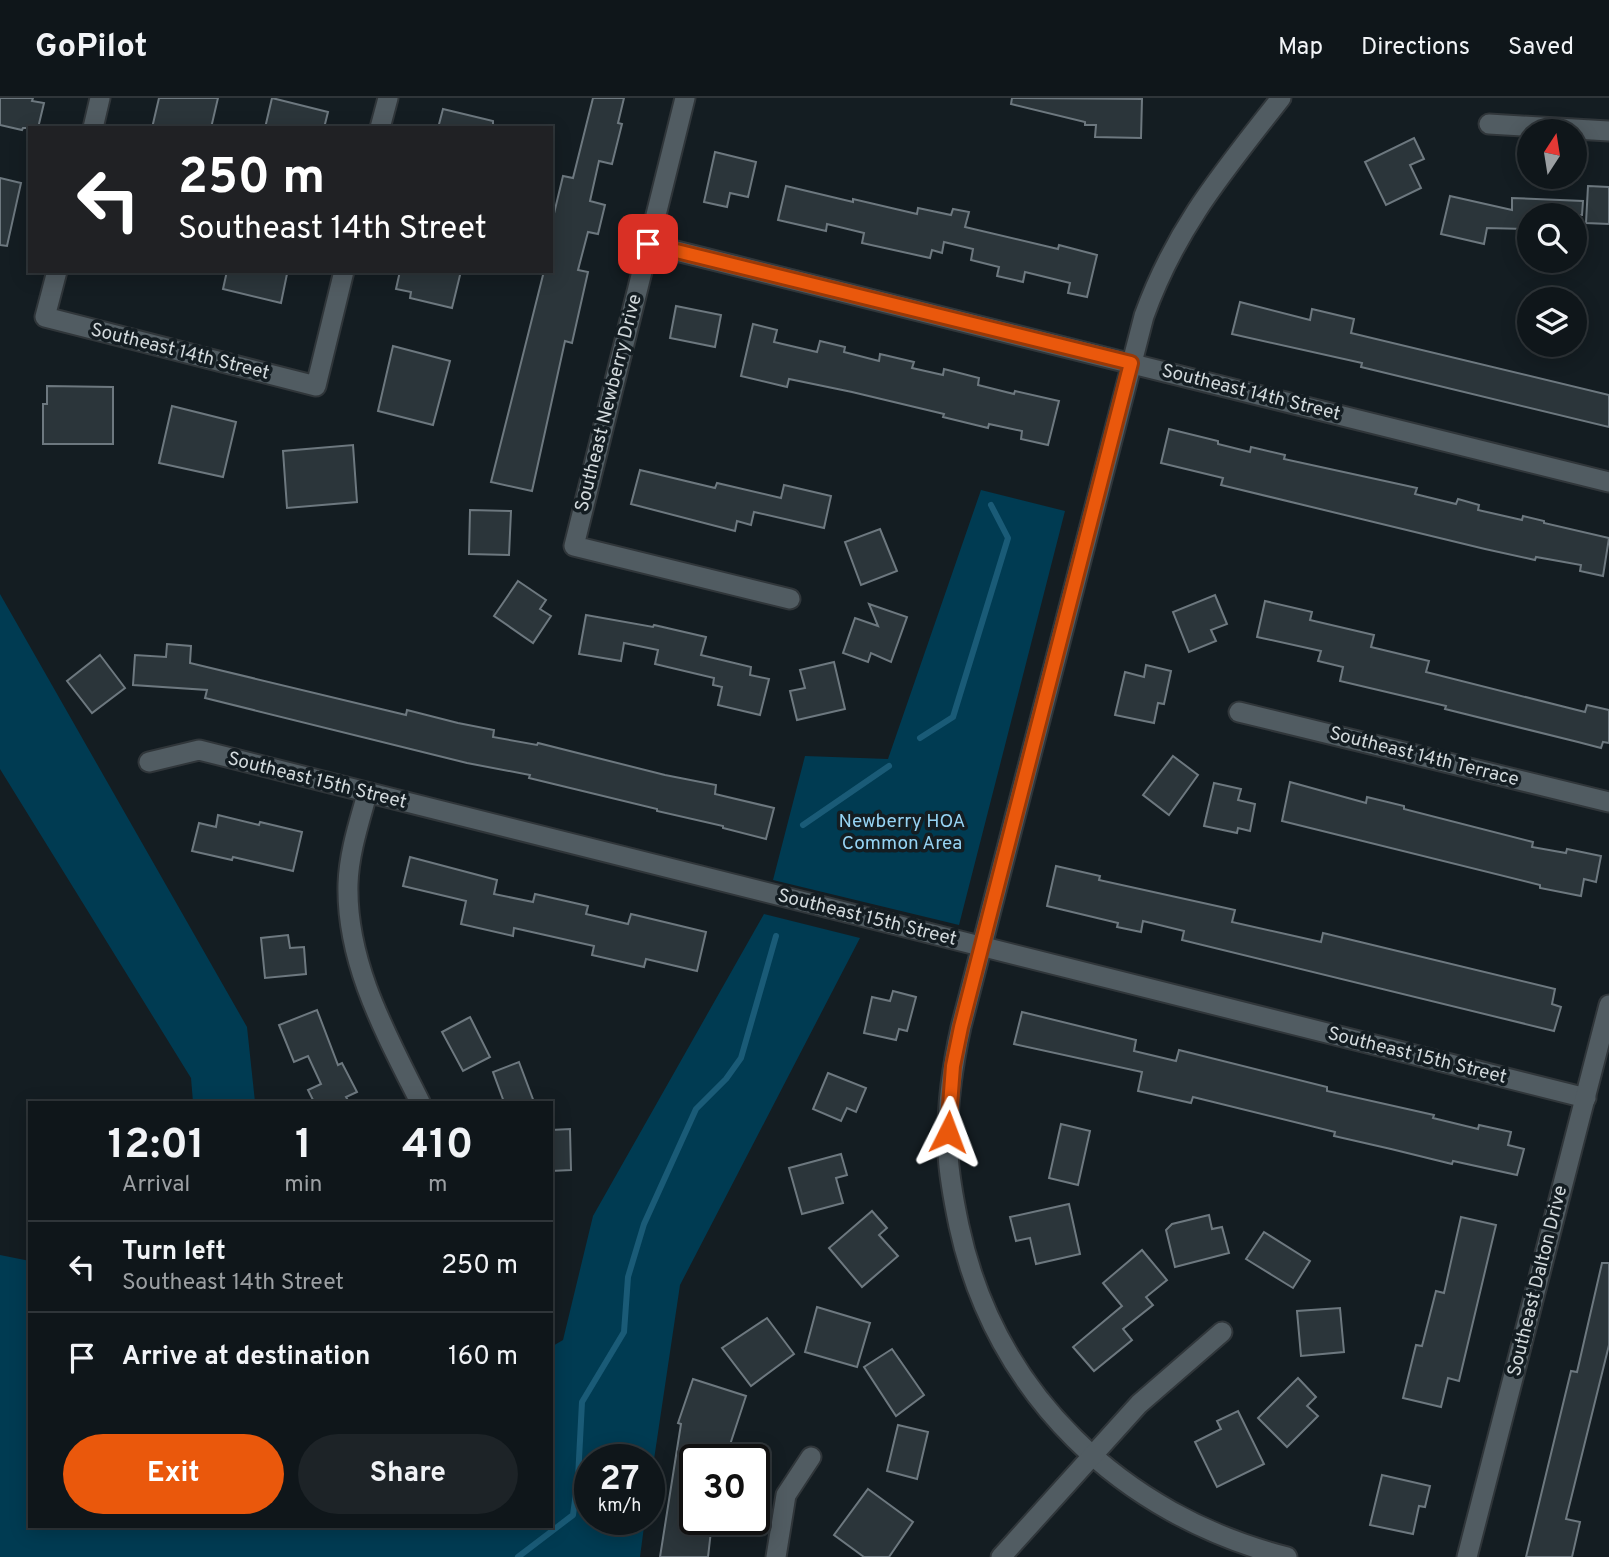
<!DOCTYPE html>
<style>
body{margin:0;font-family:Overpass,sans-serif;background:#1d2327;color:#f1f3f6;height:100vh;display:flex;flex-direction:column;font-size:26px;white-space:nowrap}
*{box-sizing:border-box;margin:0}
p{font-size:23px;color:#9b9fa2}
.icon{flex:none;width:38px;height:38px;fill:none;stroke:currentColor;stroke-width:2;stroke-linecap:round;stroke-linejoin:round}
.map{position:relative;flex:1;overflow:hidden}
.drawer{position:absolute;left:28px;top:1003px;width:525px;height:427px;display:flex;flex-direction:column;background:#0f161a;border-radius:0px;box-shadow:0 4px 18px #0003,0 0 0 2px #2f3539}
.drawer>*{flex:none}
.banner{position:absolute;left:28px;top:28px;width:525px;height:147px;border-radius:0px;box-shadow:0 4px 18px #0003,0 0 0 2px #2f3539;background:#202124;color:#fff;overflow:hidden}
.needle{width:46px;rotate:12deg}
.controls{position:absolute;left:1517px;top:21px;display:grid;gap:14px}
.controls a{display:grid;place-items:center;width:70px;height:70px;border-radius:50%;background:#0f161a;box-shadow:0 4px 18px #0003,0 0 0 2px #2f3539;font-size:35px}
.speed{position:absolute;left:574px;top:1346px;display:flex;gap:14px;font-size:35px;font-weight:700;text-align:center}
.speed>*{display:grid;place-content:center;width:91px;height:91px;border-radius:50%;background:#0f161a;box-shadow:0 4px 18px #0003,0 0 0 2px #2f3539;line-height:1}
.speed small{font-size:18px;font-weight:400}
.speed .limit{border:4px solid #111;border-radius:10px;background:#fff;color:#111}
.pin{position:absolute;display:grid;place-items:center;width:60px;height:60px;color:#fff;margin:-30px;border-radius:14px;box-shadow:0 4px 10px #0006}
.me{position:absolute;width:77px;margin:-38px;rotate:3deg;stroke-linejoin:round;filter:drop-shadow(0 0 5px #0008)}
.turn{display:flex;align-items:center;gap:24px;height:147px;padding:0 35px;font-size:32px}
.turn .icon{width:91px;height:91px;stroke-width:2.5}
.turn b{display:block;font-size:49px;line-height:60px}
.eta{display:flex;justify-content:space-evenly;align-items:center;height:119px;text-align:center}
.eta b{font-size:42px;font-weight:700;line-height:49px}
.cta{display:flex;gap:14px;margin-top:auto;padding:14px 35px}
.cta a{flex:1;height:80px;border-radius:42px;background:#ea580c;color:#fff;font-size:28px;font-weight:700;line-height:80px;text-align:center}
.cta a+a{background:#1d2327;color:#f1f3f6}
ul{padding:0;list-style:none}
li{display:flex;align-items:center;gap:21px;height:91px;padding:0 35px;border-top:2px solid #2f3539}
li div{flex:1}
li b{display:block;font-size:26px}
li em{font-style:normal}
header{display:flex;align-items:center;gap:42px;box-sizing:border-box;height:98px;padding:0 35px;background:#0f161a;border-bottom:2px solid #2f3539}
header strong{font-size:33px}
nav{display:flex;gap:38px;margin-inline-start:auto;font-size:24px}
.map>svg:first-child{display:block}
</style>
<header>
<strong>GoPilot</strong>
<nav><a>Map</a><a>Directions</a><a>Saved</a></nav>
</header>
<div class="map">
<svg width="1609" height="1459" viewBox="0 0 1609 1459">
<rect width="100%" height="100%" fill="#141d22"/>
<g fill="#003b52">
<path d="M 981,392 L 1065,413 L 959,827 L 773,782 L 805,658 L 888,661 Z"/>
<path d="M 0,496 L 247,929 L 255,1004 L 193,1004 L 191,980 L 0,671 Z"/>
<path d="M 764,816 L 860,840 L 680,1187 L 649,1395 L 649,1362 L 590,1362 L 590,1421 L 645,1421 L 640,1459 L 0,1459 L 0,1157 L 30,1163 L 30,1428 L 551,1428 L 551,1249 L 563,1242 L 593,1118 Z"/>
</g>
<g fill="none" stroke-linecap="round" stroke-linejoin="round">
<g stroke="#1a5b77" stroke-width="6">
<path d="M 920,640 L 953,619 L 1008,440 L 991,407"/>
<path d="M 803,727 L 889,668"/>
<path d="M 518,1459 L 573,1417 L 578,1380 L 582,1304 L 624,1234 L 628,1179 L 644,1126 L 696,1011 L 726,981 L 741,960 L 776,838"/>
</g>
</g>
<g fill="#2b353a" stroke="#6d787f" stroke-width="2">
<path d="M 0,0 L 33,0 L 32,3 L 44,5 L 38,30 L 23,30 L 22,32 L 0,27 Z"/>
<path d="M 159,0 L 218,0 L 211,30 L 152,30 Z"/>
<path d="M 272,0 L 328,14 L 324,30 L 265,30 Z"/>
<path d="M 593,0 L 624,0 L 618,25 L 622,26 L 612,66 L 599,63 L 590,103 L 605,107 L 598,136 L 588,134 L 578,172 L 588,174 L 572,245 L 565,243 L 532,393 L 491,384 L 544,173 L 551,173 L 551,128 L 563,78 L 573,80 Z"/>
<path d="M 1012,0 L 1142,1 L 1141,40 L 1095,39 L 1096,27 L 1085,27 L 1085,24 L 1011,6 Z"/>
<path d="M 443,11 L 493,23 L 493,30 L 438,30 Z"/>
<path d="M 1414,40 L 1424,61 L 1410,67 L 1421,90 L 1386,107 L 1365,64 Z"/>
<path d="M 715,54 L 756,64 L 748,99 L 730,95 L 727,109 L 704,104 Z"/>
<path d="M 0,80 L 21,85 L 7,148 L 0,147 Z"/>
<path d="M 786,88 L 853,104 L 853,101 L 917,116 L 918,110 L 951,117 L 953,111 L 969,114 L 965,129 L 1058,151 L 1059,147 L 1097,157 L 1087,199 L 1068,195 L 1070,185 L 1025,174 L 1023,184 L 997,178 L 999,169 L 971,162 L 973,151 L 944,144 L 942,155 L 932,152 L 930,160 L 862,145 L 864,135 L 827,126 L 826,133 L 778,122 Z"/>
<path d="M 1588,88 L 1609,89 L 1609,126 L 1586,125 Z"/>
<path d="M 1450,98 L 1512,112 L 1512,100 L 1583,103 L 1582,117 L 1530,117 L 1530,131 L 1487,130 L 1484,146 L 1441,136 Z"/>
<path d="M 227,173 L 276,173 L 287,176 L 281,205 L 223,191 Z"/>
<path d="M 400,173 L 461,173 L 452,210 L 410,200 L 411,194 L 396,191 Z"/>
<path d="M 1240,204 L 1310,222 L 1312,211 L 1354,221 L 1351,235 L 1609,297 L 1609,329 L 1361,269 L 1362,265 L 1232,236 Z"/>
<path d="M 676,208 L 721,217 L 715,249 L 670,240 Z"/>
<path d="M 753,226 L 777,232 L 774,244 L 817,254 L 820,243 L 845,249 L 844,254 L 879,263 L 880,256 L 914,264 L 912,270 L 943,277 L 944,271 L 979,280 L 978,287 L 1014,296 L 1015,293 L 1059,303 L 1048,347 L 1021,341 L 1022,333 L 989,326 L 988,330 L 943,319 L 944,316 L 852,294 L 789,281 L 787,289 L 741,278 Z"/>
<path d="M 393,248 L 450,263 L 433,327 L 378,313 Z"/>
<path d="M 47,288 L 113,289 L 113,346 L 43,346 L 43,306 L 47,306 Z"/>
<path d="M 172,308 L 236,324 L 223,379 L 159,365 Z"/>
<path d="M 1169,331 L 1218,343 L 1218,346 L 1250,354 L 1251,349 L 1285,357 L 1284,361 L 1417,390 L 1415,396 L 1456,406 L 1458,401 L 1479,407 L 1478,412 L 1522,422 L 1523,418 L 1544,423 L 1544,425 L 1609,440 L 1603,478 L 1580,473 L 1581,467 L 1536,459 L 1535,462 L 1485,451 L 1221,387 L 1223,380 L 1161,365 Z"/>
<path d="M 353,347 L 357,404 L 287,410 L 283,353 Z"/>
<path d="M 640,372 L 715,390 L 717,385 L 781,400 L 784,387 L 831,398 L 824,430 L 754,414 L 751,427 L 737,423 L 735,433 L 631,406 Z"/>
<path d="M 470,412 L 511,413 L 509,457 L 469,456 Z"/>
<path d="M 880,431 L 897,473 L 861,487 L 845,444 Z"/>
<path d="M 518,483 L 546,502 L 540,511 L 551,518 L 533,545 L 494,518 Z"/>
<path d="M 1215,497 L 1227,526 L 1211,532 L 1216,543 L 1189,554 L 1173,514 Z"/>
<path d="M 1265,503 L 1312,514 L 1310,522 L 1374,537 L 1371,549 L 1429,563 L 1426,574 L 1585,614 L 1587,607 L 1609,612 L 1609,645 L 1603,644 L 1601,650 L 1578,644 L 1445,611 L 1446,608 L 1340,583 L 1343,569 L 1318,563 L 1321,553 L 1257,539 Z"/>
<path d="M 869,506 L 907,519 L 891,564 L 871,555 L 868,564 L 843,555 L 855,520 L 878,528 Z"/>
<path d="M 586,517 L 653,529 L 654,527 L 706,539 L 701,557 L 751,569 L 750,577 L 769,581 L 760,617 L 718,607 L 722,589 L 713,587 L 714,580 L 655,566 L 658,552 L 624,545 L 621,563 L 579,556 Z"/>
<path d="M 167,546 L 191,548 L 190,565 L 406,617 L 407,612 L 458,625 L 494,632 L 493,639 L 537,647 L 538,645 L 665,677 L 716,687 L 715,696 L 774,710 L 766,741 L 723,730 L 723,728 L 657,713 L 657,711 L 529,680 L 530,677 L 467,665 L 205,600 L 207,592 L 133,587 L 135,557 L 166,559 Z"/>
<path d="M 100,557 L 125,590 L 92,615 L 67,583 Z"/>
<path d="M 834,564 L 845,611 L 797,622 L 790,593 L 805,590 L 800,572 Z"/>
<path d="M 1146,567 L 1171,573 L 1164,606 L 1158,605 L 1154,625 L 1115,617 L 1125,574 L 1144,579 Z"/>
<path d="M 1173,658 L 1198,677 L 1169,717 L 1143,697 Z"/>
<path d="M 1290,684 L 1366,705 L 1367,699 L 1404,708 L 1404,711 L 1533,744 L 1532,749 L 1566,755 L 1567,751 L 1601,758 L 1596,784 L 1584,781 L 1581,798 L 1540,790 L 1540,787 L 1282,723 Z"/>
<path d="M 1214,685 L 1241,691 L 1238,702 L 1255,706 L 1250,733 L 1238,730 L 1237,735 L 1204,728 Z"/>
<path d="M 218,717 L 259,727 L 260,724 L 302,734 L 293,773 L 233,759 L 232,762 L 192,753 L 199,725 L 216,729 Z"/>
<path d="M 410,759 L 497,782 L 494,796 L 533,804 L 535,796 L 588,808 L 586,816 L 628,826 L 631,816 L 706,834 L 697,873 L 646,861 L 644,869 L 592,857 L 594,848 L 514,830 L 513,838 L 461,826 L 466,803 L 403,788 Z"/>
<path d="M 1056,768 L 1100,778 L 1099,782 L 1235,812 L 1232,824 L 1321,844 L 1323,835 L 1555,891 L 1552,906 L 1561,909 L 1554,933 L 1182,842 L 1184,833 L 1143,823 L 1141,834 L 1117,829 L 1118,825 L 1047,808 Z"/>
<path d="M 288,837 L 290,850 L 304,849 L 306,876 L 265,880 L 261,840 Z"/>
<path d="M 893,893 L 916,899 L 907,933 L 899,931 L 896,942 L 864,935 L 872,899 L 890,903 Z"/>
<path d="M 317,912 L 338,967 L 342,965 L 357,994 L 346,999 L 349,1004 L 314,1004 L 308,992 L 321,986 L 308,958 L 294,964 L 279,927 Z"/>
<path d="M 1022,914 L 1136,942 L 1134,953 L 1176,963 L 1179,952 L 1327,989 L 1327,993 L 1434,1017 L 1433,1020 L 1478,1031 L 1479,1027 L 1511,1034 L 1508,1047 L 1524,1051 L 1517,1077 L 1453,1063 L 1452,1066 L 1391,1051 L 1334,1038 L 1335,1034 L 1193,999 L 1191,1005 L 1138,993 L 1142,974 L 1014,946 Z"/>
<path d="M 470,919 L 490,959 L 463,973 L 442,934 Z"/>
<path d="M 519,964 L 534,1004 L 504,1004 L 493,974 Z"/>
<path d="M 828,975 L 866,990 L 856,1014 L 847,1010 L 841,1023 L 813,1011 Z"/>
<path d="M 1061,1026 L 1090,1033 L 1078,1087 L 1049,1080 Z"/>
<path d="M 570,1031 L 571,1072 L 551,1073 L 551,1032 Z"/>
<path d="M 841,1056 L 847,1077 L 836,1080 L 843,1105 L 802,1116 L 789,1070 Z"/>
<path d="M 1069,1106 L 1080,1156 L 1036,1166 L 1030,1140 L 1016,1143 L 1010,1119 Z"/>
<path d="M 872,1113 L 887,1130 L 879,1137 L 898,1158 L 862,1189 L 829,1150 Z"/>
<path d="M 1209,1117 L 1212,1131 L 1222,1129 L 1229,1155 L 1175,1169 L 1166,1132 L 1172,1126 Z"/>
<path d="M 1461,1119 L 1496,1127 L 1459,1283 L 1448,1280 L 1441,1309 L 1403,1300 L 1416,1247 L 1422,1248 L 1436,1193 L 1444,1195 Z"/>
<path d="M 1264,1134 L 1310,1163 L 1293,1190 L 1246,1161 Z"/>
<path d="M 1142,1152 L 1167,1182 L 1146,1199 L 1153,1207 L 1123,1231 L 1132,1242 L 1094,1273 L 1073,1249 L 1122,1208 L 1103,1185 Z"/>
<path d="M 1602,1165 L 1609,1165 L 1609,1247 L 1566,1421 L 1580,1424 L 1572,1459 L 1526,1459 L 1571,1273 L 1577,1274 Z"/>
<path d="M 817,1209 L 870,1225 L 857,1269 L 805,1254 Z"/>
<path d="M 1340,1210 L 1344,1254 L 1301,1258 L 1297,1213 Z"/>
<path d="M 767,1220 L 794,1256 L 751,1288 L 722,1250 Z"/>
<path d="M 892,1251 L 924,1297 L 896,1318 L 864,1269 Z"/>
<path d="M 1298,1280 L 1316,1299 L 1307,1308 L 1318,1318 L 1287,1349 L 1258,1320 Z"/>
<path d="M 693,1281 L 746,1298 L 725,1362 L 695,1362 L 695,1421 L 712,1424 L 708,1459 L 660,1459 L 681,1326 L 678,1325 Z"/>
<path d="M 1238,1313 L 1264,1366 L 1217,1389 L 1195,1344 L 1221,1331 L 1217,1323 Z"/>
<path d="M 898,1327 L 928,1334 L 917,1381 L 887,1373 Z"/>
<path d="M 1382,1377 L 1430,1388 L 1425,1409 L 1419,1408 L 1413,1436 L 1370,1427 Z"/>
<path d="M 868,1391 L 913,1424 L 889,1459 L 864,1459 L 834,1437 Z"/>
</g>
<g fill="none" stroke-linecap="round" stroke-linejoin="round">
<g stroke="#30363a" stroke-width="23">
<g id="minor">
<path d="M 685,0 L 574,448 L 790,501"/>
<path d="M 1281,0 C 1224,73 1176,129 1144,218 L 961,929 C 952,970 946,1012 948,1055 C 949,1079 954,1104 959,1128 C 995,1296 1122,1417 1287,1459"/>
<path d="M 1489,26 L 1609,33"/>
<path d="M 93,30 L 100,0"/>
<path d="M 380,30 L 388,0"/>
<path d="M 648,146 L 1609,384"/>
<path d="M 57,173 L 45,219 L 316,288 L 344,173"/>
<path d="M 1239,614 L 1609,704"/>
<path d="M 149,664 L 199,652 L 1586,1000"/>
<path d="M 367,696 C 359,725 349,755 348,786 C 346,865 386,936 420,1004"/>
<path d="M 776,1459 L 786,1397 L 811,1359"/>
<path d="M 1001,1459 L 1139,1306 L 1222,1234"/>
<path d="M 1467,1459 L 1609,907"/>
</g>
</g>
<use href="#minor" stroke="#515c62" stroke-width="19"/>
</g>
<g fill="none" stroke-linecap="round" stroke-linejoin="round">
<g stroke="#983908" stroke-width="18">
<path id="route" d="M 648,146 L 1131,265 L 961,929 L 953,968 L 948,1034"/>
</g>
<use href="#route" stroke="#ea580c" stroke-width="12"/>
</g>
<g text-anchor="middle" dominant-baseline="central" stroke-width="7" stroke-linejoin="round" paint-order="stroke">
<g font-size="19" fill="#d2d9dc" stroke="#141d22">
<text transform="translate(180 254) rotate(14)">Southeast 14th Street</text>
<text transform="translate(1251 295) rotate(14)">Southeast 14th Street</text>
<text transform="translate(609 305) rotate(-76)">Southeast Newberry Drive</text>
<text transform="translate(1424 659) rotate(14)">Southeast 14th Terrace</text>
<text transform="translate(317 683) rotate(14)">Southeast 15th Street</text>
<text transform="translate(867 820) rotate(14)">Southeast 15th Street</text>
<text transform="translate(1417 958) rotate(14)">Southeast 15th Street</text>
<text transform="translate(1538 1183) rotate(-76)">Southeast Dalton Drive</text>
</g>
<g font-size="19" fill="#96d3f3" stroke="#141d22">
<text x="902" y="724">Newberry HOA<tspan x="902" dy="22">Common Area</tspan></text>
</g>
</g>
</svg>
<div class="controls">
<a><svg class="needle" viewBox="-14 -14 28 28"><path d="M0-13l5 13h-10z" fill="#e53935"/><path d="M0 13l5-13h-10z" fill="#9b9fa2"/></svg></a>
<a><svg class="icon" aria-label="search" viewBox="0 0 24 24"><circle cx="10" cy="10" r="6"/><path d="M15 15l6 6"/></svg></a>
<a><svg class="icon" aria-label="layers" viewBox="0 0 24 24"><path d="M12 4l9 5-9 5-9-5zM3 14l9 5 9-5"/></svg></a>
</div>
<div class="speed"><div>27<small>km/h</small></div><div class="limit">30</div></div>
<div class="pin" style="left:648px;top:146px;background:#d93025"><svg class="icon" aria-label="arrive" viewBox="0 0 24 24"><path d="M6 21V4h12l-3 4 3 4H6"/></svg></div>
<svg class="me" style="left:948px;top:1034px" viewBox="-20 -20 40 40"><path d="M0-17L14 15 0 8-14 15z" fill="#ea580c" stroke="#fff" stroke-width="4"/></svg>
<div class="banner">
<div class="turn"><svg class="icon" aria-label="left" viewBox="0 0 24 24"><path d="M17 20v-9H6M10 6l-5 5 5 5"/></svg><div><b>250 m</b>Southeast 14th Street</div></div>
</div>
<section class="drawer">
<div class="eta">
<div><b>12:01</b><p>Arrival</p></div>
<div><b>1</b><p>min</p></div>
<div><b>410</b><p>m</p></div>
</div>
<ul>
<li><svg class="icon" aria-label="left" viewBox="0 0 24 24"><path d="M17 20v-9H6M10 6l-5 5 5 5"/></svg><div><b>Turn left</b><p>Southeast 14th Street</p></div><em>250 m</em></li>
<li><svg class="icon" aria-label="arrive" viewBox="0 0 24 24"><path d="M6 21V4h12l-3 4 3 4H6"/></svg><div><b>Arrive at destination</b></div><em>160 m</em></li>
</ul>
<div class="cta"><a>Exit</a><a>Share</a></div>
</section>
</div>
